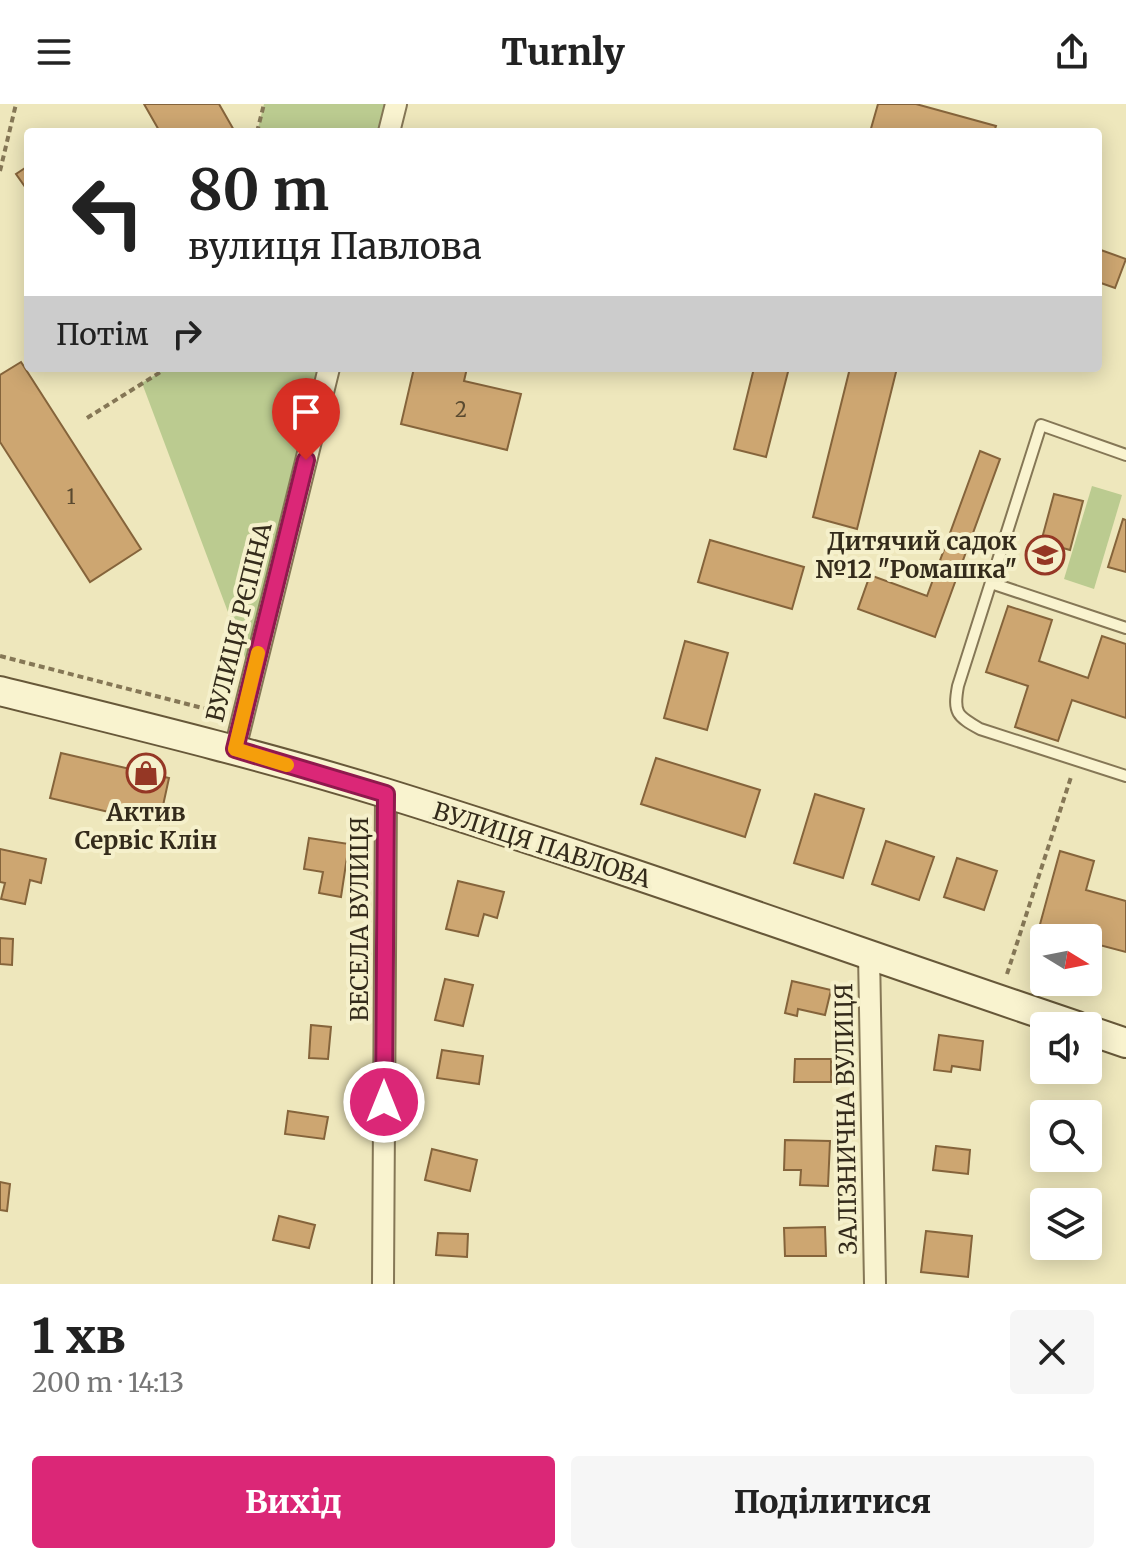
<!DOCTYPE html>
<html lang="uk">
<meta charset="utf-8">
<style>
body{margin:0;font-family:Merriweather,serif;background:#f6f6f6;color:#222;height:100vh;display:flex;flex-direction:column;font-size:30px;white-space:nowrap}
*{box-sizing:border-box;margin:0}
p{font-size:26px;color:#767676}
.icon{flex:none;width:44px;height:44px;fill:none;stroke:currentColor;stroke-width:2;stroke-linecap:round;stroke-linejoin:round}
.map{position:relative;height:1180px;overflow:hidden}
.panel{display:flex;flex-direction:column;background:#fff;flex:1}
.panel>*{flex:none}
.banner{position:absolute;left:24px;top:24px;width:1078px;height:244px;border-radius:8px;box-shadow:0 4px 20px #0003;background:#fff;color:#222;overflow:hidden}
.needle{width:52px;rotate:100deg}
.tools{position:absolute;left:1030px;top:820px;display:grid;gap:16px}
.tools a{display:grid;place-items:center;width:72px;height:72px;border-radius:8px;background:#fff;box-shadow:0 4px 20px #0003;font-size:40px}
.pin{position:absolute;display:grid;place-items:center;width:68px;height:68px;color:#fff;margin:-82px -34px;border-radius:50% 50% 50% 0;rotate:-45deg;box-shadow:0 0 8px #0007}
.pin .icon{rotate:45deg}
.me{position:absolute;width:88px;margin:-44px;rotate:0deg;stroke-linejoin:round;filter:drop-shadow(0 0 6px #0008)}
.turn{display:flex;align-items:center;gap:28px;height:168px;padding:0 32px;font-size:36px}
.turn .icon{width:104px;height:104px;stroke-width:2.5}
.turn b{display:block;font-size:56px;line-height:68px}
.then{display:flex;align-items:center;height:76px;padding:0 32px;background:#0003;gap:16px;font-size:30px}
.round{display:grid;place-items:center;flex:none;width:84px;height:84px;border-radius:8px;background:#f6f6f6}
.head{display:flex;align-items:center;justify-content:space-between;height:136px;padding:0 32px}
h1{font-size:48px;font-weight:800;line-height:60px}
.cta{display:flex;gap:16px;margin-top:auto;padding:16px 32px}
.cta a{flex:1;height:92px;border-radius:8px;background:#db2777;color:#fff;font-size:32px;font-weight:800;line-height:92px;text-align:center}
.cta a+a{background:#f6f6f6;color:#222}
header{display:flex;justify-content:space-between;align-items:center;height:104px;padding:0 32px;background:#fff;font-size:36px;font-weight:800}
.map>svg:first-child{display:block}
</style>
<header><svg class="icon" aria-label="menu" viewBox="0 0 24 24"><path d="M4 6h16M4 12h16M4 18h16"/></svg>Turnly<svg class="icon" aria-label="share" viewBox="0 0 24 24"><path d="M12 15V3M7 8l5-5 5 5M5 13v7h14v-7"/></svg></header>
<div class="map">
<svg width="1126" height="1180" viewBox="0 0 1126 1180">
<rect width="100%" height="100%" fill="#eee7bc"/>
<g fill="#bbcb90">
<path d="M 264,0 L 396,0 L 389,28 L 257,28 Z"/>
<path d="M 167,264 L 329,264 L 252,572 L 142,279 Z"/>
<path d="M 1092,382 L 1122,391 L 1094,485 L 1064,475 Z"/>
</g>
<g fill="#cda671" stroke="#85643b" stroke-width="2">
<path d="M 144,0 L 219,0 L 235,28 L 160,28 Z"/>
<path d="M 878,0 L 916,0 L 996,22 L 994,28 L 870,28 Z"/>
<path d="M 28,62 L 28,87 L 16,70 Z"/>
<path d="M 1098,145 L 1126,155 L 1115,184 L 1098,178 Z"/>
<path d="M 21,258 L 141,445 L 90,478 L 0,338 L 0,271 Z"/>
<path d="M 414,264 L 467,264 L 464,277 L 521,290 L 507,346 L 401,320 Z"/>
<path d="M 754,264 L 789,264 L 766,353 L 734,345 Z"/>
<path d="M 850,264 L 897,264 L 857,425 L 813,413 Z"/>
<path d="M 980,347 L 1000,355 L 935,533 L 858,505 L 870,471 L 927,492 Z"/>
<path d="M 1054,390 L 1083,397 L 1070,446 L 1041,438 Z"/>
<path d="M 1123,415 L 1126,416 L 1126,468 L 1108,463 Z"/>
<path d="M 710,436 L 804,463 L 792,505 L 698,478 Z"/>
<path d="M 1008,502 L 1052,516 L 1039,557 L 1088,574 L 1102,532 L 1126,540 L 1126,614 L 1072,596 L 1058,637 L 1015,623 L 1028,582 L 986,568 Z"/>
<path d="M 685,537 L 728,549 L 707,626 L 664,614 Z"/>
<path d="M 61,649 L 169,674 L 159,720 L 50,694 Z"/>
<path d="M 656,654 L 760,686 L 745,733 L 641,700 Z"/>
<path d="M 815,690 L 864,705 L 843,774 L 794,759 Z"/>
<path d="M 309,734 L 349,740 L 341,793 L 319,789 L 323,768 L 304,765 Z"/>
<path d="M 886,737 L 934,753 L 919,796 L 872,780 Z"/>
<path d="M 0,745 L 46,755 L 41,779 L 30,776 L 25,800 L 1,795 L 5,779 L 0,778 Z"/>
<path d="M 1060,747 L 1094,757 L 1086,786 L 1126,797 L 1126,848 L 1088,838 L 1088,834 L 1074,834 L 1039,824 Z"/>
<path d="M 957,754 L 997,767 L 984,806 L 944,793 Z"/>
<path d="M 458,777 L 504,788 L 497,814 L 484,810 L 478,832 L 446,825 Z"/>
<path d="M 0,834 L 13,835 L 12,861 L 0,860 Z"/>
<path d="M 445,875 L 473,881 L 463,922 L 435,916 Z"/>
<path d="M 792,877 L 831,886 L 825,911 L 798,905 L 797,912 L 785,909 Z"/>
<path d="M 311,921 L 331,923 L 328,955 L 309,954 Z"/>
<path d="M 939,931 L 983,937 L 980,966 L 952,962 L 951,968 L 934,966 Z"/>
<path d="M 442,946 L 483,952 L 479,980 L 437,974 Z"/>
<path d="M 795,955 L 831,955 L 831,978 L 794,978 Z"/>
<path d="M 288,1007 L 328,1013 L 324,1035 L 285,1030 Z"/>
<path d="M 785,1036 L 830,1037 L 828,1082 L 800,1081 L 801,1066 L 784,1066 Z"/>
<path d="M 936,1042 L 970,1046 L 968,1070 L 933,1066 Z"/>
<path d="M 432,1045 L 477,1056 L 470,1087 L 425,1076 Z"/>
<path d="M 0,1078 L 10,1080 L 7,1107 L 0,1106 Z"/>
<path d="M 279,1112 L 315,1121 L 309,1144 L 273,1136 Z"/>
<path d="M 825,1123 L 826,1152 L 785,1152 L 784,1124 Z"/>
<path d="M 926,1127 L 972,1132 L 968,1173 L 921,1168 Z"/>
<path d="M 438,1129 L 468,1130 L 467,1153 L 436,1151 Z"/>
</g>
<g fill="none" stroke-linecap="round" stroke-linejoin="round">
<g stroke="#857756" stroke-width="14">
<g id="lane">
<path d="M 1126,351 L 1041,321 L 958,582 C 953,609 957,612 980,625 L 1126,672"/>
<path d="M 991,479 L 1126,524"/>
</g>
</g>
<g stroke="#857756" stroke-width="24">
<g id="street">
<path d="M 389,28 L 396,0"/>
<path d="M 235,645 L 329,264"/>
<path d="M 869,850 L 875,1180"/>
<path d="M 383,1180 L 386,690"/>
</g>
</g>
<g stroke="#675839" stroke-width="32">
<g id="secondary">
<path d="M 0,587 C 129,619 258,650 385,689 C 617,761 846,844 1077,922"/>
<path d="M 1088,926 L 1126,939"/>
</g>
</g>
<g stroke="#857756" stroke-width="4" stroke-dasharray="6 4" stroke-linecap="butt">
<path d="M 257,28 L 264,0"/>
<path d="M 0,67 L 16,0"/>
<path d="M 87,314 L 167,264"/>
<path d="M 0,552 L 222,609"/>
<path d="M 1007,870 L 1071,673"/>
</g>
<use href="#lane" stroke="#f9f3cf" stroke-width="10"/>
<use href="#street" stroke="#f9f3cf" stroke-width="20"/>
<use href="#secondary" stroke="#f9f3cf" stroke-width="28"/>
</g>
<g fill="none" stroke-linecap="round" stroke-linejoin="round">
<g stroke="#8e194d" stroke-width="20">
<path id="route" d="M 306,356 L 235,645 L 386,690 L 384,998"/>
</g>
<use href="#route" stroke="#db2777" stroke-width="14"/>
<path stroke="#f59e0b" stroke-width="14" d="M 258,549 L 235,645 L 287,661"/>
</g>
<defs>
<g id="school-ring" transform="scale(2)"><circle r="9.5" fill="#f5f0cb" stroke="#953725" stroke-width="1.5"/><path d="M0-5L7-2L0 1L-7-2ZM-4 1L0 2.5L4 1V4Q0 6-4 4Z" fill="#953725"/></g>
<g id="shop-ring" transform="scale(2)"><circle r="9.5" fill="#f5f0cb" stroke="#953725" stroke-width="1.5"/><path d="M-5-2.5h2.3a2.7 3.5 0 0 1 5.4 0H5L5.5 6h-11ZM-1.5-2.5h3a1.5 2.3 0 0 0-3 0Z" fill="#953725"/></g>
</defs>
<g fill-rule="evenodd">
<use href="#school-ring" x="1045" y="451"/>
<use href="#shop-ring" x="146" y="669"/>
</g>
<g text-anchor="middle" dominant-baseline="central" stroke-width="8" stroke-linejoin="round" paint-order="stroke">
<g font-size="20" fill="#5a4a30">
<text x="461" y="305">2</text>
<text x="71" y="392">1</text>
</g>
<g font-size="24" font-weight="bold" fill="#342b1b" stroke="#f5f0cb" text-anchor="end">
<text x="1017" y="437">Дитячий садок<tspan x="1017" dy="28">№12 "Ромашка"</tspan></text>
<text x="146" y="708" text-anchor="middle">Актив<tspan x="146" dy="28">Сервiс Клiн</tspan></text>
</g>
<g font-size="24" fill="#342b1b" stroke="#f5f0cb">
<text transform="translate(239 518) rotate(-76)">ВУЛИЦЯ РЄПІНА</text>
<text transform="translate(542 741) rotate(18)">ВУЛИЦЯ ПАВЛОВА</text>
<text transform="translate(359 815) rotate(-90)">ВЕСЕЛА ВУЛИЦЯ</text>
<text transform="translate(846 1015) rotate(-91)">ЗАЛІЗНИЧНА ВУЛИЦЯ</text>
</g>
</g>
</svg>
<div class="tools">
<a><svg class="needle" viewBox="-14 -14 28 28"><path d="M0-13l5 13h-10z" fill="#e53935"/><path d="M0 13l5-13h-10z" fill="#767676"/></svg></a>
<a><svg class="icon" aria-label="sound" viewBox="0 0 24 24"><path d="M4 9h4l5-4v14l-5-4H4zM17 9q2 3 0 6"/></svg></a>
<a><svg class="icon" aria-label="search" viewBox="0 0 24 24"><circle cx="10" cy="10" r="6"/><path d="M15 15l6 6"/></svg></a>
<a><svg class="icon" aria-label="layers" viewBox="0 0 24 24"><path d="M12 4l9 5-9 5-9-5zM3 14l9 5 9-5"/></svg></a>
</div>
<div class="pin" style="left:306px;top:356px;background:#d93025"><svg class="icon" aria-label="arrive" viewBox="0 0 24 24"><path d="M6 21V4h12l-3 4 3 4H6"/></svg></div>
<svg class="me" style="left:384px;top:998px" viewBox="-20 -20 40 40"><circle r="17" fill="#db2777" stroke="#fff" stroke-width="3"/><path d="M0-11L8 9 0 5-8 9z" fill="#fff"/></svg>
<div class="banner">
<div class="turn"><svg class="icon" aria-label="left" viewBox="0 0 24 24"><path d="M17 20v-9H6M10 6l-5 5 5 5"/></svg><div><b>80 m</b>вулиця Павлова</div></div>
<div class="then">Потім<svg class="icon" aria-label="right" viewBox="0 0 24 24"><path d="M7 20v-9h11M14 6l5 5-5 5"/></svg></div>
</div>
</div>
<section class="panel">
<div class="head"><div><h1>1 хв</h1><p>200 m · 14:13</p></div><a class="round"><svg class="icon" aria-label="close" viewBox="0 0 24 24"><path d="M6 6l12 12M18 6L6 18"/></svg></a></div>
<div class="cta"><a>Вихід</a><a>Поділитися</a></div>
</section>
